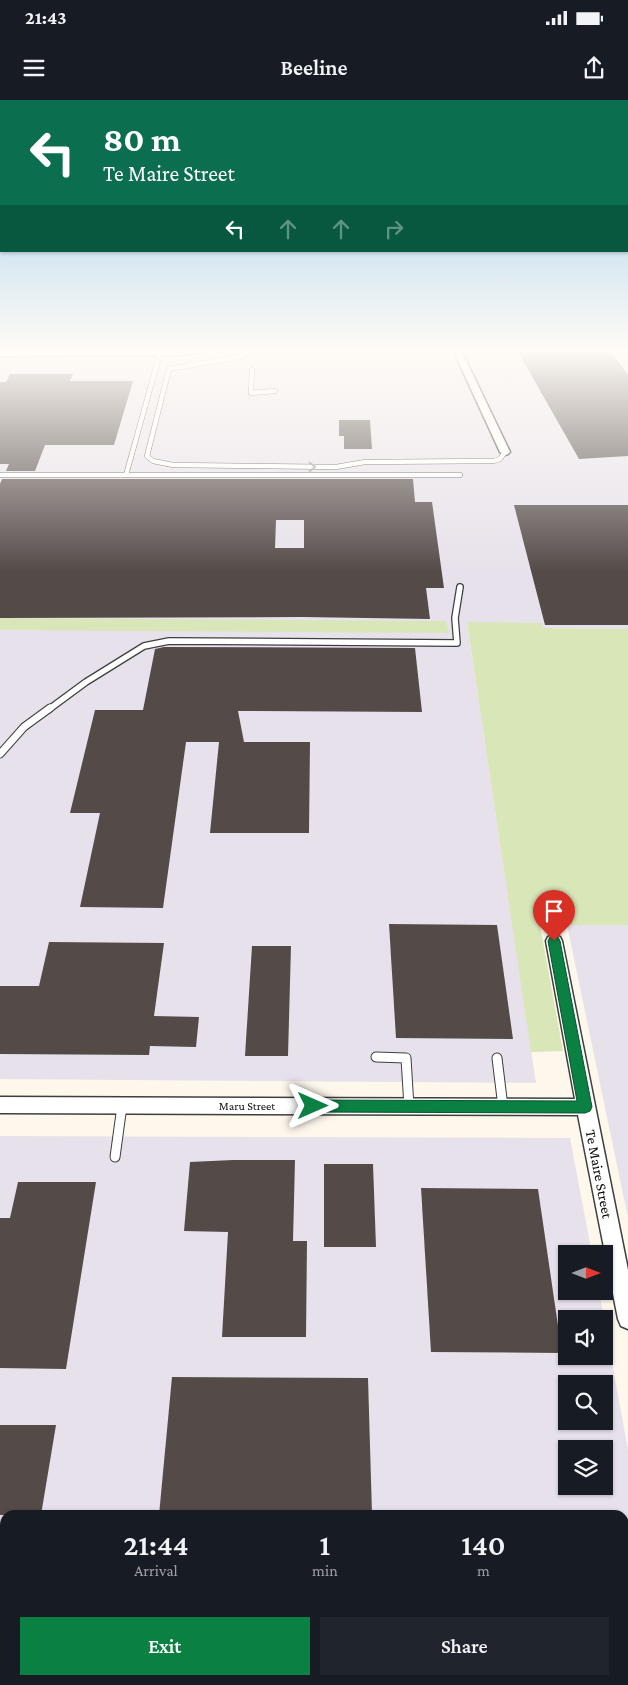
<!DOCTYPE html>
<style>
body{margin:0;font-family:"Crimson Pro",serif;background:#20242c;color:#f1f3f6;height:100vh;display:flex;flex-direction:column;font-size:19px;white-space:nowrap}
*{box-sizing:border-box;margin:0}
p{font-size:16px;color:#9ea1a6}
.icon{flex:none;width:28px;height:28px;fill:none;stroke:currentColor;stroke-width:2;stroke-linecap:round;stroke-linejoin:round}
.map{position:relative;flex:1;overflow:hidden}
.side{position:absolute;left:0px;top:1410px;width:629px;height:175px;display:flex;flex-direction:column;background:#171b24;border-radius:15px 15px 0 0;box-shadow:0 1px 4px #0004}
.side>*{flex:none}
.hud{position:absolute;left:0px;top:0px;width:629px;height:152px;box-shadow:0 1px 4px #0004;background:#0b6e4f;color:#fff;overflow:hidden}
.needle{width:32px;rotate:90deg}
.buttons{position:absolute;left:558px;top:1145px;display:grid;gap:10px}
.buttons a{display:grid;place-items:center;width:55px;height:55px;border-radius:0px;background:#171b24;box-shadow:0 1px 4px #0004;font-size:25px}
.pin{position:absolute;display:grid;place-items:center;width:42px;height:42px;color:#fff;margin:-51px -21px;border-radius:50% 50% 50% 0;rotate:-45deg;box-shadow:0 0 5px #0007}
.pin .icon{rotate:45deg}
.me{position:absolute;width:55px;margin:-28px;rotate:90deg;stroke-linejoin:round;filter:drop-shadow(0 0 4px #0008)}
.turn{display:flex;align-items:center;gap:18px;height:105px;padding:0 20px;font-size:22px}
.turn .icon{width:65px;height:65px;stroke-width:2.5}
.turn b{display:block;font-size:35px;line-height:42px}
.lanes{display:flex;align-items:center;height:48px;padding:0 20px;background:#0003;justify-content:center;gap:25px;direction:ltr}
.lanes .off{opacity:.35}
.eta{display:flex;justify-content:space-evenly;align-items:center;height:85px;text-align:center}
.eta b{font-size:30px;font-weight:600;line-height:35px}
.cta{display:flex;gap:10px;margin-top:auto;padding:10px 20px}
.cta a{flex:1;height:58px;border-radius:0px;background:#0b8043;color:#fff;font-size:20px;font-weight:600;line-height:58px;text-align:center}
.cta a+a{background:#20242c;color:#f1f3f6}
.status{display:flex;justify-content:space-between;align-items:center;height:35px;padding:0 25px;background:#171b24;direction:ltr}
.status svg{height:14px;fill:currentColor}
header{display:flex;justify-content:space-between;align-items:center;height:65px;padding:0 20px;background:#171b24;font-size:22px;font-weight:600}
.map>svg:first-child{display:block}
</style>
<div class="status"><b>21:43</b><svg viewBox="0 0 49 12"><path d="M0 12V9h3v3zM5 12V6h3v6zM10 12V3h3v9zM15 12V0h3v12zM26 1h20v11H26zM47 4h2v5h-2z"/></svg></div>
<header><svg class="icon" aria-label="menu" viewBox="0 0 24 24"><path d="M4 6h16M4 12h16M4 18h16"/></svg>Beeline<svg class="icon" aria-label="share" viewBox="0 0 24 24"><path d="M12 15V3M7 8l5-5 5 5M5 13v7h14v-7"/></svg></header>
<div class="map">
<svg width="628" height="1585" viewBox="0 0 628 1585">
<rect width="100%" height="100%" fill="#fef7ec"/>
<g fill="#e7e1eb" fill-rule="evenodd">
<path d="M 229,250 L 628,250 L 628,529 L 543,528 L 540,523 L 467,523 L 536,983 L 0,979 L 0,258 L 196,257 Z"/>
<path d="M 567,825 L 628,825 L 628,1118 Z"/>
<path d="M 0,1036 L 570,1038 L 592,1154 L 566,1154 L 566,1191 L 599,1191 L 604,1219 L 566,1219 L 566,1256 L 604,1256 L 604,1219 L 628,1350 L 628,1585 L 0,1585 ZM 566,1284 L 604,1284 L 604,1321 L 566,1321 ZM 566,1349 L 604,1349 L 604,1386 L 566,1386 ZM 5,1415 L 624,1415 L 624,1580 L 5,1580 Z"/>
</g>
<g fill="#d9e6b8">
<path d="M 0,518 L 446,521 L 449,533 L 0,530 Z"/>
<path d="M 467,522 L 541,523 L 543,528 L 628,529 L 628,825 L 540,825 L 563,951 L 531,952 Z"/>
</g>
<g fill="#544b49" fill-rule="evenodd">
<path d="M 517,250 L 610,250 L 628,275 L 628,356 L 579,359 Z"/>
<path d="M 10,274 L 73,274 L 70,281 L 133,281 L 114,345 L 45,345 L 35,371 L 6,371 L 9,364 L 0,364 L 0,282 L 6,282 Z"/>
<path d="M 339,320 L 370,320 L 372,349 L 344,349 L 344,336 L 339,336 Z"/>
<path d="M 2,379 L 413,379 L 415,402 L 432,402 L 444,488 L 426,488 L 430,519 L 302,517 L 0,518 L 0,384 ZM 276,420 L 304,420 L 304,448 L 275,448 Z"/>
<path d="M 514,405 L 628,405 L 628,525 L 545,525 Z"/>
<path d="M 164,547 L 415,548 L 422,612 L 238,611 L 244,642 L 310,642 L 309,733 L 210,733 L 219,642 L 186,642 L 163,808 L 80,807 L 100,713 L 70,713 L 95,610 L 143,610 L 155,549 Z"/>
<path d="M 389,824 L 497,825 L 513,939 L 396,938 Z"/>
<path d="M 49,842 L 164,843 L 154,916 L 199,917 L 196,947 L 150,946 L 149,955 L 0,954 L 0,886 L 39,886 Z"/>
<path d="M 252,846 L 291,846 L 288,956 L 245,956 Z"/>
<path d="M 233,1060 L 295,1060 L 293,1141 L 307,1141 L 306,1237 L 222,1237 L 228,1132 L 184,1131 L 190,1062 Z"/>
<path d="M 324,1064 L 373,1064 L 376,1147 L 324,1147 Z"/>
<path d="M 18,1082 L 96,1082 L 66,1269 L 0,1268 L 0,1118 L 10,1118 Z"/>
<path d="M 421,1088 L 538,1089 L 562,1253 L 431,1252 Z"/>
<path d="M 172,1277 L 368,1278 L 372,1414 L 159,1415 Z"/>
<path d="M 0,1325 L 56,1325 L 41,1415 L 0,1415 Z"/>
</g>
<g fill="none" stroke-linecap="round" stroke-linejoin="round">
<g stroke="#3f3f3f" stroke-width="5.5">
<g id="service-far3">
<path d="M 256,250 L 240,257 L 169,269 L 147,356 L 153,361 L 173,365 L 336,367 L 365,362 L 494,361 L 500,359 L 505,352"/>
<path d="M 252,270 L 251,293 L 275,291"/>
<path d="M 0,375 L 460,375"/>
<path d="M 126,375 L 160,253"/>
</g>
</g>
<g stroke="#3f3f3f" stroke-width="8">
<path id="service-far2" d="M 48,610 L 86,582 L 144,546 L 169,541 L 457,543 L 455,518 L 460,487"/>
</g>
<g stroke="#3f3f3f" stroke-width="9">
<path id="service-far1" d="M 0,654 L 24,627 L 50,608"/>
</g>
<g stroke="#3f3f3f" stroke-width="11">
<g id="service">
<path d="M 376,957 L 406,958 L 409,1007"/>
<path d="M 497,958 L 503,1007"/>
<path d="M 115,1057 L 122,1006"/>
</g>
</g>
<g stroke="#3f3f3f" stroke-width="3">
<g id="minor">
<path d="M 214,250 L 185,255 L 0,256 L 0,252 Z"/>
<path d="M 453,250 L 461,250 L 510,352 L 508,354 L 505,355 L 500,352 Z"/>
<path d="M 554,835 L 560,837 L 562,841 L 628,1170 L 628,1229 L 621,1226 L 618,1219 L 578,1015 L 0,1013 L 0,997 L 575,999 L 546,841 L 548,837 Z"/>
</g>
</g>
<use href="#service-far3" stroke="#fff" stroke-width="4.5"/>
<use href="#service-far2" stroke="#fff" stroke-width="5.5"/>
<use href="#service-far1" stroke="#fff" stroke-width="7"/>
<use href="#service" stroke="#fff" stroke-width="9"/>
<use href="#minor" fill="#fff" fill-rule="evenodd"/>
</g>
<defs><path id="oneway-chevron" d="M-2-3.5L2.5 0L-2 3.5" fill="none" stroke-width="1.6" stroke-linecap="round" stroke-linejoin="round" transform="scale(1.25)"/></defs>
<use stroke="#9e9e9e" href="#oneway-chevron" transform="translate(312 367)"/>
<linearGradient id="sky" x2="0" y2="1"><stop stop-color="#93c9ec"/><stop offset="0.53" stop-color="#fffbf6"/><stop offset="1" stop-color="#fffbf6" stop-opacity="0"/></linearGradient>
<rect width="628" height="472" fill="url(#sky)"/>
<path fill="#0b8043" stroke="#07532c" d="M 554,836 L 558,837 L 560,841 L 592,1007 L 590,1011 L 585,1013 L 313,1012 L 308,1011 L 306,1006 L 308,1002 L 313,1000 L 577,1001 L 548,841 L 550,837 Z"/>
<g text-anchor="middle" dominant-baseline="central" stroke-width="5" stroke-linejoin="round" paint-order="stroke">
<g font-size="12" fill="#0c0c0c" stroke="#fff">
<text x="247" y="1006">Maru Street</text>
</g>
<g font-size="15" fill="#0c0c0c" stroke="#fff">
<text transform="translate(599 1074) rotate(79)">Te Maire Street</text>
</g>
</g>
</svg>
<div class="buttons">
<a><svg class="needle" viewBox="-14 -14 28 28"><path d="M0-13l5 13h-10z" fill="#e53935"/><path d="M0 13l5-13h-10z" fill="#9ea1a6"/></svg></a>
<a><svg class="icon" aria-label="sound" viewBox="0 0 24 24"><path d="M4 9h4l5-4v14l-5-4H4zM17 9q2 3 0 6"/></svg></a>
<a><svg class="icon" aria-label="search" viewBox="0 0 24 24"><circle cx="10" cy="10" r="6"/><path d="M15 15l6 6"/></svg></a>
<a><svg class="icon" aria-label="layers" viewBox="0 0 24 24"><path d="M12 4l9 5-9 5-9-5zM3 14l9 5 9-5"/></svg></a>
</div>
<div class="pin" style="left:554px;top:841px;background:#d93025"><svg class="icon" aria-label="arrive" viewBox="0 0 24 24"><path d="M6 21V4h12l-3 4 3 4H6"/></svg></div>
<svg class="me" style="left:313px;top:1006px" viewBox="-20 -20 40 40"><path d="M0-17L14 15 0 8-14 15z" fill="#0b8043" stroke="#fff" stroke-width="4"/></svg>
<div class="hud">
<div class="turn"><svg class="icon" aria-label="left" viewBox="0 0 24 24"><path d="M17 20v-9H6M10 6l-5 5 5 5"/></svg><div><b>80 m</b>Te Maire Street</div></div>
<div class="lanes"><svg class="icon" aria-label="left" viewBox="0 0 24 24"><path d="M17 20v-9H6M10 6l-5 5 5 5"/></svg><svg class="icon off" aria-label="ahead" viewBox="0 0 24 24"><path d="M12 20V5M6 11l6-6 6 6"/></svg><svg class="icon off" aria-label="ahead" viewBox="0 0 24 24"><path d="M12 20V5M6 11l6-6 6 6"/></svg><svg class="icon off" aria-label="right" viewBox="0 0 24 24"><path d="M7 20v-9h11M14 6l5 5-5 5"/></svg></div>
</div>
<section class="side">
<div class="eta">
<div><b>21:44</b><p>Arrival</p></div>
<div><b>1</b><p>min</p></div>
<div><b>140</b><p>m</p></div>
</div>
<div class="cta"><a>Exit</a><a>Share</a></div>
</section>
</div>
